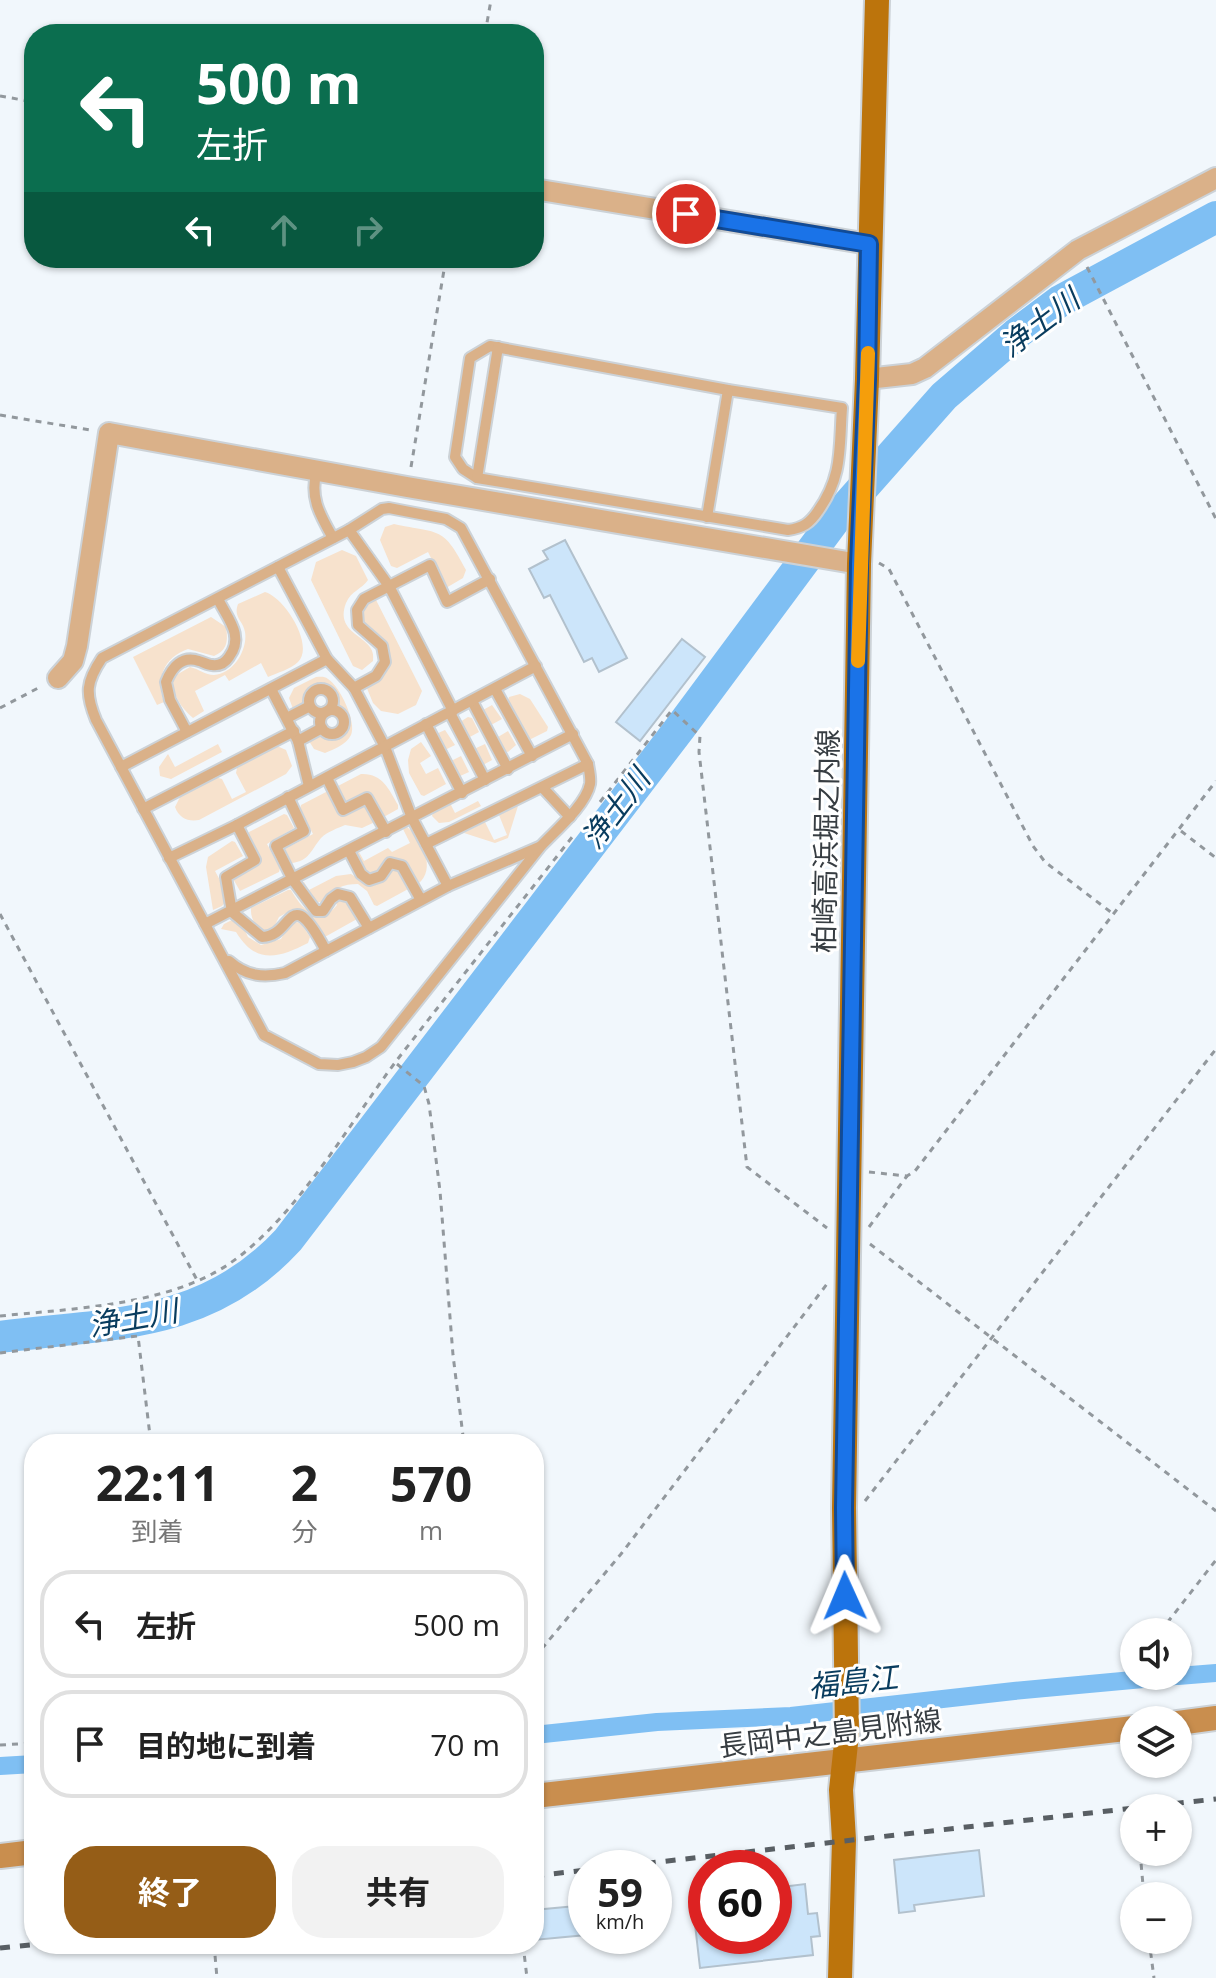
<!DOCTYPE html>
<html lang="ja">
<meta charset="utf-8">
<style>
body{margin:0;font-family:"Open Sans","Noto Sans JP",sans-serif;background:#f2f2f2;color:#222;height:100vh;display:flex;flex-direction:column;font-size:30px;white-space:nowrap}
*{box-sizing:border-box;margin:0}
p{font-size:26px;color:#767676}
.icon{flex:none;width:44px;height:44px;fill:none;stroke:currentColor;stroke-width:2;stroke-linecap:round;stroke-linejoin:round}
.map{position:relative;flex:1;overflow:hidden}
.drawer{position:absolute;left:24px;top:1434px;width:520px;height:520px;display:flex;flex-direction:column;background:#fff;border-radius:32px;box-shadow:0 2px 6px #0004}
.drawer>*{flex:none}
.hud{position:absolute;left:24px;top:24px;width:520px;height:244px;border-radius:32px;box-shadow:0 2px 6px #0004;background:#0b6e4f;color:#fff;overflow:hidden}
.fabs{position:absolute;left:1120px;top:1618px;display:grid;gap:16px}
.fabs a{display:grid;place-items:center;width:72px;height:72px;border-radius:50%;background:#fff;box-shadow:0 2px 6px #0004;font-size:40px}
.speed{position:absolute;left:568px;top:1850px;display:flex;gap:16px;font-size:40px;font-weight:700;text-align:center}
.speed>*{display:grid;place-content:center;width:104px;height:104px;border-radius:50%;background:#fff;box-shadow:0 2px 6px #0004;line-height:1}
.speed small{font-size:20px;font-weight:400}
.speed .limit{border:12px solid #d22;background:#fff;color:#111}
.pin{position:absolute;display:grid;place-items:center;width:68px;height:68px;color:#fff;margin:-34px;border:4px solid #fff;border-radius:50%;box-shadow:0 2px 8px #0007}
.me{position:absolute;width:88px;margin:-44px;rotate:359deg;stroke-linejoin:round;filter:drop-shadow(0 0 6px #0008)}
.turn{display:flex;align-items:center;gap:28px;height:168px;padding:0 40px;font-size:36px}
.turn .icon{width:104px;height:104px;stroke-width:2.5}
.turn b{display:block;font-size:56px;line-height:68px}
.lanes{display:flex;align-items:center;height:76px;padding:0 40px;background:#0003;justify-content:center;gap:40px;direction:ltr}
.lanes .off{opacity:.35}
.eta{display:flex;justify-content:space-evenly;align-items:center;height:136px;text-align:center}
.eta b{font-size:48px;font-weight:700;line-height:56px}
.button{display:flex;gap:16px;margin-top:auto;padding:16px 40px}
.button a{flex:1;height:92px;border-radius:32px;background:#955d17;color:#fff;font-size:32px;font-weight:700;line-height:92px;text-align:center}
.button a+a{background:#f2f2f2;color:#222}
ul{padding:0;list-style:none}
li{display:flex;align-items:center;gap:24px;height:108px;margin:0 16px 12px;padding:0 24px;border:4px solid #e0e0e0;border-radius:32px}
li div{flex:1}
li b{display:block;font-size:30px}
li em{font-style:normal}
.map>svg:first-child{display:block}
</style>
<div class="map">
<svg width="1216" height="1978" viewBox="0 0 1216 1978">
<rect width="100%" height="100%" fill="#f1f7fc"/>
<g fill="#f7e2cd">
<path d="M 394,524 C 441,534 443,526 466,570 L 463,578 L 446,588 L 428,552 L 397,568 L 391,566 L 380,540 L 385,527 Z"/>
<path d="M 342,550 L 356,556 L 368,580 C 362,589 351,591 346,603 C 333,637 378,635 373,661 L 362,670 L 353,666 L 311,580 L 316,562 Z"/>
<path d="M 265,592 C 284,597 315,645 298,662 C 291,669 277,673 268,677 L 261,663 L 229,681 L 225,675 L 195,691 L 204,711 L 193,718 C 180,707 172,694 173,677 L 190,667 C 199,669 205,675 214,675 C 233,674 248,650 245,632 C 243,620 233,618 238,604 Z"/>
<path d="M 375,598 L 422,691 L 416,705 L 398,714 L 381,711 L 373,703 L 366,686 L 389,660 C 388,637 374,634 361,621 L 362,605 Z"/>
<path d="M 211,617 L 226,627 C 228,640 228,650 214,656 L 188,649 C 164,657 155,679 164,702 L 157,705 L 133,657 Z"/>
<path d="M 316,677 C 321,677 324,676 328,679 C 340,686 357,723 351,735 C 346,745 334,749 325,753 L 314,749 L 309,741 L 321,734 L 335,740 C 351,732 352,716 336,707 C 340,695 332,686 320,683 C 310,688 304,691 305,703 L 293,709 L 289,698 L 294,688 Z"/>
<path d="M 520,694 L 530,699 L 548,727 L 547,731 L 531,739 L 527,738 L 507,703 L 509,697 Z"/>
<path d="M 492,705 L 502,719 L 491,725 L 498,737 L 508,731 L 516,745 L 508,752 L 504,751 L 483,714 L 483,710 Z"/>
<path d="M 468,717 L 472,718 L 479,732 L 468,738 L 474,749 L 485,744 L 492,760 L 483,765 L 480,764 L 460,722 Z"/>
<path d="M 445,730 L 455,745 L 445,750 L 451,761 L 461,756 L 469,772 L 458,777 L 436,734 Z"/>
<path d="M 421,742 L 431,756 L 420,763 L 426,774 L 438,768 L 446,784 L 424,796 L 421,795 L 409,773 L 408,760 L 411,749 Z"/>
<path d="M 218,744 L 222,752 L 171,779 L 160,776 L 159,767 L 168,754 L 175,767 Z"/>
<path d="M 277,746 L 286,750 L 292,766 L 286,774 L 199,820 C 188,822 179,818 175,807 L 180,797 L 215,777 L 222,779 L 232,799 L 246,792 L 236,773 L 237,768 Z"/>
<path d="M 361,774 C 382,773 389,789 398,805 L 398,809 L 382,818 L 369,792 L 345,804 L 336,787 Z"/>
<path d="M 328,791 L 342,817 L 365,805 L 375,822 L 362,828 L 345,825 C 338,828 327,832 321,838 C 311,850 309,861 292,863 L 285,849 L 313,834 L 300,809 L 301,805 Z"/>
<path d="M 478,801 L 481,806 L 449,822 L 439,823 L 432,816 L 433,812 L 450,803 L 455,813 Z"/>
<path d="M 518,806 L 508,838 L 495,843 L 464,833 L 485,822 L 494,840 L 507,835 L 499,815 Z"/>
<path d="M 284,814 L 287,815 L 294,828 L 267,844 L 280,868 L 279,872 L 240,891 L 232,877 L 261,861 L 248,836 L 249,832 Z"/>
<path d="M 407,827 C 422,840 437,869 418,884 C 410,869 405,856 387,860 L 374,875 L 367,874 L 355,854 L 359,852 L 364,861 L 388,848 L 392,852 L 410,843 L 403,829 Z"/>
<path d="M 232,841 L 235,842 L 243,856 L 215,871 L 229,897 L 222,906 L 213,910 L 206,867 L 208,857 Z"/>
<path d="M 391,868 L 398,868 L 410,888 L 377,906 L 374,905 L 367,891 L 358,884 C 344,884 332,888 324,901 L 315,903 L 302,883 L 304,882 L 309,890 L 336,876 L 351,874 C 371,886 377,892 391,868 Z"/>
<path d="M 288,890 L 291,890 C 301,908 319,928 337,905 L 334,901 L 345,898 L 357,919 L 323,938 C 316,924 310,912 293,909 L 279,917 L 272,931 C 259,933 250,921 251,908 Z"/>
<path d="M 236,918 L 239,918 L 248,937 L 261,945 L 281,939 L 288,926 L 297,922 L 302,925 L 310,937 L 308,943 C 279,958 256,965 236,932 L 221,929 L 224,924 Z"/>
</g>
<g fill="none" stroke-linecap="round" stroke-linejoin="round">
<g stroke="#7fbff3" stroke-width="18">
<path d="M 1178,1676 L 1216,1673"/>
<path d="M 534,1735 L 657,1722 L 791,1716 L 1014,1691 L 1176,1676"/>
<path d="M 0,1766 L 34,1764"/>
</g>
<path stroke="#7fbff3" stroke-width="32" d="M 0,1337 C 110,1323 206,1329 288,1240 L 680,728 L 836,518 L 944,396 L 1016,334 L 1060,301 L 1216,217"/>
</g>
<g fill="#cce5fa" stroke="#b2c1cd" stroke-width="2">
<path d="M 565,540 L 627,658 L 599,672 L 592,658 L 584,662 L 550,595 L 544,598 L 529,569 L 548,559 L 543,551 Z"/>
<path d="M 682,639 L 705,657 L 640,741 L 616,722 Z"/>
<path d="M 979,1850 L 984,1896 L 914,1905 L 915,1911 L 899,1913 L 894,1860 Z"/>
<path d="M 805,1884 L 808,1914 L 817,1913 L 820,1936 L 811,1937 L 813,1955 L 700,1968 L 692,1898 L 706,1896 L 706,1936 L 774,1936 L 774,1888 Z"/>
<path d="M 586,1905 L 586,1935 L 534,1940 L 534,1910 Z"/>
</g>
<g fill="none" stroke-linecap="round" stroke-linejoin="round">
<g stroke="#ccd2d7" stroke-width="14">
<g id="service">
<path d="M 490,346 L 728,390 L 842,408 C 839,448 843,476 818,511 C 810,523 803,528 788,530 L 477,478 L 463,469 L 455,457 L 470,358 Z"/>
<path d="M 317,470 C 309,497 320,515 333,538"/>
<path d="M 477,478 L 498,347"/>
<path d="M 389,508 L 446,519 L 461,528 L 588,764 C 589,770 591,778 590,784 C 586,805 555,831 541,846 L 381,1047 L 366,1057 L 353,1062 L 338,1065 L 319,1064 L 264,1035 L 96,720 C 85,693 86,682 102,658 L 349,530 L 382,509 Z"/>
<path d="M 707,517 L 728,390"/>
<path d="M 349,530 L 389,586 L 453,711"/>
<path d="M 278,567 L 327,659 L 354,688 L 385,747 L 412,818 L 448,886"/>
<path d="M 354,688 L 376,676 L 385,662 L 382,646 L 358,625 L 357,610 L 364,599 L 430,565 L 447,602 L 490,579"/>
<path d="M 271,689 L 298,741 L 309,786"/>
<path d="M 495,689 L 532,756"/>
<circle cx="321" cy="701" r="12"/>
<path d="M 472,701 L 508,769"/>
<circle cx="332" cy="722" r="12"/>
<path d="M 450,713 L 485,780"/>
<path d="M 287,718 L 310,706"/>
<path d="M 426,724 L 462,793"/>
<path d="M 187,732 L 170,700 L 166,682 C 172,667 182,655 199,661 C 203,662 208,665 212,665 C 219,666 225,663 229,657 C 245,636 227,618 218,599"/>
<path d="M 298,741 L 322,728"/>
<path d="M 121,767 L 327,659"/>
<path d="M 327,778 L 343,810 L 367,798 L 386,832"/>
<path d="M 543,788 L 570,817"/>
<path d="M 288,797 L 304,831 L 276,846 L 293,880 L 316,911 L 323,911 L 331,899 L 338,894 L 350,897 L 369,928"/>
<path d="M 143,809 L 294,731"/>
<path d="M 237,825 L 255,860 L 226,877 L 232,912 L 262,937 C 294,937 288,879 326,951"/>
<path d="M 426,844 L 588,764"/>
<path d="M 349,851 L 361,874 L 369,880 L 381,876 L 390,863 L 402,866 L 421,900"/>
<path d="M 169,858 L 237,825 L 536,666"/>
<path d="M 205,924 L 573,734"/>
<path d="M 229,961 C 246,976 263,978 285,973 L 448,886 L 539,847"/>
</g>
</g>
<g stroke="#ccd2d7" stroke-width="24">
<g id="minor">
<path d="M 534,189 L 869,244"/>
<path d="M 867,379 L 912,374 L 925,368 L 1078,250 L 1216,178"/>
<path d="M 58,678 L 73,661 L 77,646 L 109,433 L 407,487 L 859,564"/>
</g>
</g>
<g stroke="#ccd2d7" stroke-width="28">
<g id="secondary">
<path d="M 1178,1723 L 1216,1718"/>
<path d="M 534,1796 L 1134,1728"/>
<path d="M 0,1856 L 34,1852"/>
</g>
</g>
<g stroke="#ccd2d7" stroke-width="28">
<path id="primary" d="M 840,1978 L 844,1840 L 841,1790 L 847,1734 L 844,1508 L 859,564 L 867,379 L 877,0"/>
</g>
<g stroke="#92989d" stroke-width="3" stroke-dasharray="6 6" stroke-linecap="butt">
<path d="M 485,34 L 491,0"/>
<path d="M 0,96 L 34,102"/>
<path d="M 1087,267 L 1216,519"/>
<path d="M 0,415 L 90,430"/>
<path d="M 411,467 L 446,258"/>
<path d="M 879,563 L 889,569 L 1033,846 L 1045,862 L 1112,913"/>
<path d="M 0,708 L 40,687"/>
<path d="M 600,802 L 672,710 L 700,736 L 699,752 L 747,1167 L 827,1228"/>
<path d="M 1181,831 L 1216,858"/>
<path d="M 0,914 L 197,1280"/>
<path d="M 397,1064 L 424,1086 L 429,1104 L 440,1191 L 453,1355 L 464,1444"/>
<path d="M 869,1172 L 907,1176 L 915,1171 L 1216,781"/>
<path d="M 869,1227 L 907,1176"/>
<path d="M 870,1244 L 1216,1511"/>
<path d="M 0,1316 C 69,1309 151,1306 212,1274 C 286,1236 347,1126 397,1060 C 455,985 514,911 573,836"/>
<path d="M 0,1353 L 138,1336 L 151,1444"/>
<path d="M 865,1501 L 1216,1049"/>
<path d="M 1160,1632 L 1216,1560"/>
<path d="M 534,1658 L 621,1554 L 827,1284"/>
<path d="M 0,1745 L 34,1743"/>
<path d="M 1140,1852 L 1144,1896"/>
<path d="M 1149,1940 L 1154,1978"/>
<path d="M 214,1944 L 217,1978"/>
<path d="M 523,1944 L 527,1978"/>
</g>
<use href="#service" stroke="#dab189" stroke-width="10"/>
<use href="#minor" stroke="#dab189" stroke-width="20"/>
<use href="#secondary" stroke="#c98e4e" stroke-width="24"/>
<use href="#primary" stroke="#bc740c" stroke-width="24"/>
<g stroke="#595f64" stroke-width="5" stroke-dasharray="10 10" stroke-linecap="butt">
<path d="M 1134,1808 L 1216,1799"/>
<path d="M 606,1868 L 1134,1808"/>
<path d="M 534,1876 L 586,1870"/>
<path d="M 0,1948 L 39,1944"/>
</g>
</g>
<g fill="none" stroke-linecap="round" stroke-linejoin="round">
<g stroke="#114b97" stroke-width="20">
<path id="route" d="M 686,214 L 869,244 L 867,379 L 859,564 L 844,1508 L 845,1596"/>
</g>
<use href="#route" stroke="#1a73e8" stroke-width="14"/>
<path stroke="#f59e0b" stroke-width="14" d="M 858,661 L 868,353"/>
</g>
<g text-anchor="middle" dominant-baseline="central" stroke-width="6" stroke-linejoin="round" paint-order="stroke">
<g font-size="28" fill="#373d42" stroke="#fff">
<text transform="translate(825 841) rotate(-89)">柏崎高浜堀之内線</text>
<text transform="translate(830 1732) rotate(-7)">長岡中之島見附線</text>
</g>
<g font-size="30" font-style="italic" fill="#093c5e" stroke="#fff">
<text transform="translate(1039 322) rotate(-37)">浄土川</text>
<text transform="translate(615 808) rotate(-53)">浄土川</text>
<text transform="translate(133 1317) rotate(-10)">浄土川</text>
<text transform="translate(853 1681) rotate(-6)">福島江</text>
</g>
</g>
</svg>
<div class="fabs">
<a><svg class="icon" aria-label="sound" viewBox="0 0 24 24"><path d="M4 9h4l5-4v14l-5-4H4zM17 9q2 3 0 6"/></svg></a>
<a><svg class="icon" aria-label="layers" viewBox="0 0 24 24"><path d="M12 4l9 5-9 5-9-5zM3 14l9 5 9-5"/></svg></a>
<a>+</a>
<a>−</a>
</div>
<div class="speed"><div>59<small>km/h</small></div><div class="limit">60</div></div>
<div class="pin" style="left:686px;top:214px;background:#d93025"><svg class="icon" aria-label="arrive" viewBox="0 0 24 24"><path d="M6 21V4h12l-3 4 3 4H6"/></svg></div>
<svg class="me" style="left:845px;top:1596px" viewBox="-20 -20 40 40"><path d="M0-17L14 15 0 8-14 15z" fill="#1a73e8" stroke="#fff" stroke-width="4"/></svg>
<div class="hud">
<div class="turn"><svg class="icon" aria-label="left" viewBox="0 0 24 24"><path d="M17 20v-9H6M10 6l-5 5 5 5"/></svg><div><b>500 m</b>左折</div></div>
<div class="lanes"><svg class="icon" aria-label="left" viewBox="0 0 24 24"><path d="M17 20v-9H6M10 6l-5 5 5 5"/></svg><svg class="icon off" aria-label="ahead" viewBox="0 0 24 24"><path d="M12 20V5M6 11l6-6 6 6"/></svg><svg class="icon off" aria-label="right" viewBox="0 0 24 24"><path d="M7 20v-9h11M14 6l5 5-5 5"/></svg></div>
</div>
<section class="drawer">
<div class="eta">
<div><b>22:11</b><p>到着</p></div>
<div><b>2</b><p>分</p></div>
<div><b>570</b><p>m</p></div>
</div>
<ul>
<li><svg class="icon" aria-label="left" viewBox="0 0 24 24"><path d="M17 20v-9H6M10 6l-5 5 5 5"/></svg><div><b>左折</b></div><em>500 m</em></li>
<li><svg class="icon" aria-label="arrive" viewBox="0 0 24 24"><path d="M6 21V4h12l-3 4 3 4H6"/></svg><div><b>目的地に到着</b></div><em>70 m</em></li>
</ul>
<div class="button"><a>終了</a><a>共有</a></div>
</section>
</div>
